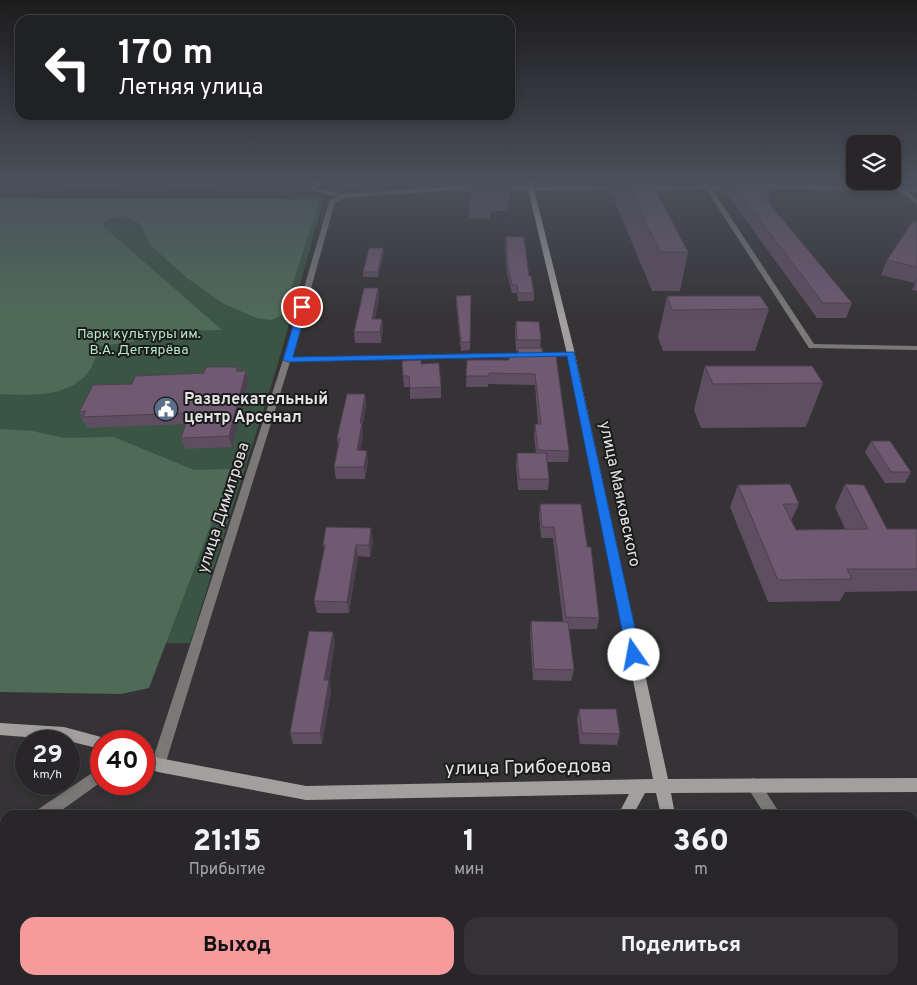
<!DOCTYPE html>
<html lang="ru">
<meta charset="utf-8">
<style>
body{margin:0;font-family:Overpass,sans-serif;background:#343234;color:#f1f3f6;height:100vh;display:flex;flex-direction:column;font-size:19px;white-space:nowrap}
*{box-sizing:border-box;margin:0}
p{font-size:16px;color:#a5a5a8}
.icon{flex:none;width:28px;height:28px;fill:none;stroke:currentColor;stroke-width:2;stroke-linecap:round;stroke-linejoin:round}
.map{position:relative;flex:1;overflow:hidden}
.panel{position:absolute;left:0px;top:810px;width:918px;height:175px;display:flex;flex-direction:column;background:#282628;border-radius:15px 15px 0 0;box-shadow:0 2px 8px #0003,0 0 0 1px #444345}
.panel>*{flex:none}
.banner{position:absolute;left:15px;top:15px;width:500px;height:105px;border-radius:15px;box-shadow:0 2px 8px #0003,0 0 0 1px #444345;background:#202124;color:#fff;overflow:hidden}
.buttons{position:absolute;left:846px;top:135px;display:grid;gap:10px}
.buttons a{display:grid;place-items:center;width:55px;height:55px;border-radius:10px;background:#282628;box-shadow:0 2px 8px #0003,0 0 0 1px #444345;font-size:25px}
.speed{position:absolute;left:15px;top:730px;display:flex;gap:10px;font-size:25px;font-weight:700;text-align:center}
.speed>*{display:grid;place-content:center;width:65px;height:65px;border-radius:50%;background:#282628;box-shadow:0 2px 8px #0003,0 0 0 1px #444345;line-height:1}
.speed small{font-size:12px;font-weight:400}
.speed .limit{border:8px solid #d22;background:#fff;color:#111}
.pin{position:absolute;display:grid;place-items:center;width:42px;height:42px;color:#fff;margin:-21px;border:2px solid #fff;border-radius:50%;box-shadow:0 1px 5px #0007}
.me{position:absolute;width:55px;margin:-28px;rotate:348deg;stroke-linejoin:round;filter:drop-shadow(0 0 4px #0008)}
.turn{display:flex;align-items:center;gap:18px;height:105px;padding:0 20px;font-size:22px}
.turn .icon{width:65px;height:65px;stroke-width:2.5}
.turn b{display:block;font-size:35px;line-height:42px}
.eta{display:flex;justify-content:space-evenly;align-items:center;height:85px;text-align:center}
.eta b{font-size:30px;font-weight:800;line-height:35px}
.cta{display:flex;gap:10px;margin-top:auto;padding:10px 20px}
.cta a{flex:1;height:58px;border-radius:15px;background:#f59b9c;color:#111;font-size:20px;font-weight:800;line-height:58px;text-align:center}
.cta a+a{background:#343234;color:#f1f3f6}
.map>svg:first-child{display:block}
</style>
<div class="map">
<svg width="917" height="985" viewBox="0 0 917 985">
<rect width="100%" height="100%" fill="#353335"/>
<path fill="#3b5544" d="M 0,197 L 32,197 L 89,203 L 290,203 L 293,197 L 324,198 L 277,367 L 190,643 L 0,645 Z"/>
<g fill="#4f6b58">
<path d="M 0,199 L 285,199 L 319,201 L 283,315 L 271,320 L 257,318 L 224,304 L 187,278 L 150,245 L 140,223 L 122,216 L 106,220 L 103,226 L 222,330 L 150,331 L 133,342 L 100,346 C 96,354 93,367 87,374 C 65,398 30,395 0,394 Z"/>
<path d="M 0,429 L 32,431 L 64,438 L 114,437 L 194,470 L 232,469 L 149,688 L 121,694 L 0,692 Z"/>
</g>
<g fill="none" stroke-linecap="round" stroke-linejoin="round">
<g fill="#7a7978" fill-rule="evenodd">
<path d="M 315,181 L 321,181 L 317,188 L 344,194 L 482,184 L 485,186 L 482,188 L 345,198 L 332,204 L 330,203 L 330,201 L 338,197 L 311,190 Z"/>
<path d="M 496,184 L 530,187 L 533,189 L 530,191 L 494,187 L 493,186 Z"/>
<path d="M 101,767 L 101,782 L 55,815 L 35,815 L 37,810 Z"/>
<path d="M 753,778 L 758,780 L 781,815 L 765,815 L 746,785 L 748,780 Z"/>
<path d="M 5,833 L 5,850 L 0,853 L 0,836 Z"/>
<path d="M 912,973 L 917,976 L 917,985 L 904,985 L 901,980 L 912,980 Z"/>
</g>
<g fill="#7a7978" fill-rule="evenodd">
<path d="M 889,181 L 896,181 L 903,188 L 917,188 L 917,192 L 907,191 L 917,200 L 917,205 L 900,191 L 756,188 L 753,186 L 756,184 L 896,188 Z"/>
<path d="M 706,182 L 710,186 L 736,185 L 739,187 L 736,189 L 712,189 L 814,344 L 917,346 L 917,350 L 809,348 L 706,189 L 641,190 L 638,188 L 641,186 L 704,186 L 703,184 Z"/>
<path d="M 624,186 L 627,188 L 626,189 L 530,191 L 527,189 L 530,187 Z"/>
<path d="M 332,200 L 335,202 L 292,357 L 571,352 L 575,354 L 571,356 L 290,362 L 165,765 L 163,770 L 158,772 L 153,770 L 151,765 L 283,360 L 329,202 Z"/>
</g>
<g fill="#a2a09f" fill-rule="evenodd">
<path d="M 526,181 L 532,181 L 575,354 L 668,779 L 917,778 L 917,792 L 671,793 L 675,815 L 661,815 L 656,793 L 645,793 L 633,815 L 618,815 L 629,794 L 306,800 L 158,772 L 144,766 L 144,752 L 159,758 L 306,786 L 653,779 L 567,354 Z"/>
<path d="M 0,723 L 64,727 L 101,737 L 106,739 L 107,741 L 101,741 L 101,749 L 64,740 L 0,735 Z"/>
<path d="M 644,980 L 662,980 L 663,985 L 645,985 Z"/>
<path d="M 698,980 L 716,980 L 717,985 L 699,985 Z"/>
</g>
</g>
<g fill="#5f4d62">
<path d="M 65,181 L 219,181 L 216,186 L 188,187 L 186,189 L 122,190 L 121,187 L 67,187 Z"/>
<path d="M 341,181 L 362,181 L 360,187 L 341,187 Z"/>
<rect x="408" y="181" width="19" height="4"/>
<path d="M 469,181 L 510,181 L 508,211 L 490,211 L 490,219 L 469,218 Z"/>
<path d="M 607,181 L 651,181 L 688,252 L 680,291 L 652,291 L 611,192 L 612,184 L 608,184 Z"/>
<path d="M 717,181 L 765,181 L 772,190 L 769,203 L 852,303 L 846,318 L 817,318 L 724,190 L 725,183 L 719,183 Z"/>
<path d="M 901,181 L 917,181 L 917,187 L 906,186 Z"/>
<path d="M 917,221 L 917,278 L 914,283 L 881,275 L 887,260 Z"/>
<path d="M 506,236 L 529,276 L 534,293 L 534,301 L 518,301 L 517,293 L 512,293 L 507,273 L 505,244 Z"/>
<path d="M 384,253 L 378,277 L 363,277 L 363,272 Z"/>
<path d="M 917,278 L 917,291 L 912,290 Z"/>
<path d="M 378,288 L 379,298 L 375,319 L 382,319 L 383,329 L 381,343 L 355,343 L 354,332 Z"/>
<path d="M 471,295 L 470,350 L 461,351 L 456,304 L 456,296 Z"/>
<path d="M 667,296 L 769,309 L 755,351 L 663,351 L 658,337 Z"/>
<path d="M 516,321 L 541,340 L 540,348 L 569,451 L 568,462 L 547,462 L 549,479 L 548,490 L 518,490 L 516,464 L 517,453 L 536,453 L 534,435 L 535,424 L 538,424 L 535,385 L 488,384 L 488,387 L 466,387 L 467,360 L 509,360 L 509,356 L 517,356 L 518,351 L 516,351 L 515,332 Z"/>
<path d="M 402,361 L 421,364 L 441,387 L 441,398 L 410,399 L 410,387 L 404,387 Z"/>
<path d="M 705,366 L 823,383 L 806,427 L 701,428 L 694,410 Z"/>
<path d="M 238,367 L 239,371 L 246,371 L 248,382 L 232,447 L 185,449 L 181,438 L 186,424 L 87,428 L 85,423 L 84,423 L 79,412 L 132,384 Z"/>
<path d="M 365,394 L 366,406 L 362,427 L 363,435 L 360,450 L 368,462 L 365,479 L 336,479 L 334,467 L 338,446 L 337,438 Z"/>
<path d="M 871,441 L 911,472 L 905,483 L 885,483 L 865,452 Z"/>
<path d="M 845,484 L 887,529 L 917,529 L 917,591 L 845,592 L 840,601 L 768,602 L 730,507 L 738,485 L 799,504 L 791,521 L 796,530 L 845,529 L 835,507 Z"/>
<path d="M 540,504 L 581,504 L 599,618 L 597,629 L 569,629 L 574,670 L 571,681 L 533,680 L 530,633 L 531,621 L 563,622 L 553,538 L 541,538 L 539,516 Z"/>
<path d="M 373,540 L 370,557 L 358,556 L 349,613 L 317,613 L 314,601 L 324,551 L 323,545 Z"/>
<path d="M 335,643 L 329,680 L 331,691 L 322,744 L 293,744 L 290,733 Z"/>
<path d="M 579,709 L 620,734 L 617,745 L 580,744 L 577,720 Z"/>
<path d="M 0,889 L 5,889 L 5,980 L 57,980 L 55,985 L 0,985 Z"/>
<rect x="488" y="980" width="73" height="5"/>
</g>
<g fill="#4e3f50">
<path d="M 184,181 L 187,181 L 188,187 L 186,189 Z"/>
<path d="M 214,181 L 219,181 L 216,186 Z"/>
<path d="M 383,248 L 384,253 L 378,277 L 378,272 Z"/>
<path d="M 378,288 L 379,298 L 373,329 L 372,319 Z"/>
<path d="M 382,319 L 383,329 L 381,343 L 380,332 Z"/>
<path d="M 246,371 L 248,382 L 232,447 L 229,436 Z"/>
<path d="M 365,394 L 366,406 L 362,427 L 363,435 L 358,462 L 357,450 L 360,423 Z"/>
<path d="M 367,451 L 368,462 L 365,479 L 364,467 Z"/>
<path d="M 371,528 L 373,540 L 370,557 L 369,545 Z"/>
<path d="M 356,545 L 358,556 L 349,613 L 347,602 Z"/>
<path d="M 333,632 L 335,643 L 329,680 L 331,691 L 322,744 L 320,733 L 324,680 Z"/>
<path d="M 47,980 L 57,980 L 55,985 L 53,985 Z"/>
</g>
<g fill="#6f5a72" stroke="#4e3f50">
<rect x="469" y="181" width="22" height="2"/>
<path d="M 627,181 L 651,181 L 688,252 L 660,252 Z"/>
<path d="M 730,181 L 765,181 L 772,190 L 758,190 L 852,303 L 823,303 Z"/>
<path d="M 913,221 L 917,221 L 917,267 L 887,260 Z"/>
<path d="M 506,236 L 524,237 L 529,276 L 531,276 L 534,293 L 518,293 L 517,285 L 512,285 L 508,266 Z"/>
<path d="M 369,248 L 383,248 L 378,272 L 363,272 Z"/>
<path d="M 364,288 L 378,288 L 372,319 L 382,319 L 380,332 L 354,332 Z"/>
<path d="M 471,295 L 470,342 L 461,342 L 456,296 Z"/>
<path d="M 667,296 L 760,296 L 769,309 L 672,310 Z"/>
<path d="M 516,321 L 539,322 L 541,340 L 517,340 Z"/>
<path d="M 518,348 L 542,348 L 543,356 L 556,356 L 569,451 L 538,450 L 535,424 L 541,424 L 535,374 L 489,373 L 489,376 L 466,376 L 467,360 L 509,360 L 509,356 L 518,356 Z"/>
<path d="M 421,360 L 421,364 L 439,363 L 441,387 L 410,388 L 409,376 L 403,376 L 402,361 Z"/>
<path d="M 705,366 L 812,366 L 823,383 L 713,384 Z"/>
<path d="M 206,367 L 238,367 L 236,371 L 246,371 L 229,436 L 181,438 L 189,413 L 83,417 L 86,411 L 79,412 L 93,385 L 132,384 L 135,376 L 204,373 Z"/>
<path d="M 347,394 L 365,394 L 360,423 L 362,423 L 357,450 L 367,451 L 364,467 L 334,467 L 340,438 L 337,438 Z"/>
<path d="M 871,441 L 890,441 L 911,472 L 891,472 Z"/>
<path d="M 517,453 L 546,453 L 549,479 L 519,479 Z"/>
<path d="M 790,484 L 799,504 L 783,504 L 796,530 L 868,529 L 845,484 L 864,485 L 887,529 L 917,529 L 917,569 L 847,569 L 852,579 L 778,580 L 738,485 Z"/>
<path d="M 540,504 L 581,504 L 587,547 L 591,547 L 599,618 L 566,617 L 554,527 L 542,527 Z"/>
<path d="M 326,527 L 371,528 L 369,545 L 356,545 L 347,602 L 314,601 L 325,545 L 323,545 Z"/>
<path d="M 531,621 L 568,622 L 574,670 L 534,669 Z"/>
<path d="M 309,631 L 333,632 L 324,680 L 329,680 L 320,733 L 290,733 Z"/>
<path d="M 579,709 L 616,709 L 620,734 L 582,733 Z"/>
<rect x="0" y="889" width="5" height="67"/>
<rect x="493" y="980" width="68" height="5"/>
</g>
<linearGradient id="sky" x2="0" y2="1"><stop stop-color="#1d1c1d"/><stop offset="0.57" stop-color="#4b505c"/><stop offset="1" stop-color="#4b505c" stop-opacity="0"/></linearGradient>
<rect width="917" height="319" fill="url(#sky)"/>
<path fill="#1a73e8" stroke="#114b97" d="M 299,305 L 307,307 L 293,357 L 574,352 L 641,655 L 639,659 L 629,659 L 627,655 L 567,356 L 288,362 L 283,360 Z"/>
<defs>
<g id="civic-disc" transform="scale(1.25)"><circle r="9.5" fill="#5c6f8a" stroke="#1c1b1c"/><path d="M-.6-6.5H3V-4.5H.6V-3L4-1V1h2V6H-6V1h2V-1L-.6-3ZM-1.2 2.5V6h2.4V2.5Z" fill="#fff"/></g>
</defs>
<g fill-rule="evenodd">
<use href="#civic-disc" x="166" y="409"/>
</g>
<g text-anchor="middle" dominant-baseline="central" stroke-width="4" stroke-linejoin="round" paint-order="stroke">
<g font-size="14" fill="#b3e9c5" stroke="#1c1b1c">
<text x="139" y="334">Парк культуры им.<tspan x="139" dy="16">В.А. Дегтярёва</tspan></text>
</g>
<g font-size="16" font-weight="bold" fill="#e6e5e6" stroke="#1c1b1c" text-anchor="start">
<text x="184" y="400">Развлекательный<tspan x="184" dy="18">центр Арсенал</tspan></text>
</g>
<g font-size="16" fill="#e6e5e6" stroke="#1c1b1c">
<text transform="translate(619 494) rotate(78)">улица Маяковского</text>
<text transform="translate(224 508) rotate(-72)">улица Димитрова</text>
</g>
<g font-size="19" fill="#e6e5e6" stroke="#1c1b1c">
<text transform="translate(528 768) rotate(-1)">улица Грибоедова</text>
</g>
</g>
</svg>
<div class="buttons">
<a><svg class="icon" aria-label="layers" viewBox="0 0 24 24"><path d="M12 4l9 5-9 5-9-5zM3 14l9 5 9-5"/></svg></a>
</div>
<div class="speed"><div>29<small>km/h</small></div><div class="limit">40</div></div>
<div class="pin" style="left:302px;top:307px;background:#d93025"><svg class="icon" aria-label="arrive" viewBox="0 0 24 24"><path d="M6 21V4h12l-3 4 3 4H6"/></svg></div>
<svg class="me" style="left:634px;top:655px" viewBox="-20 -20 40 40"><circle r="19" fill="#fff"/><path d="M0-13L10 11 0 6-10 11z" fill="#1a73e8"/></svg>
<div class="banner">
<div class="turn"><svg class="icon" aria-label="left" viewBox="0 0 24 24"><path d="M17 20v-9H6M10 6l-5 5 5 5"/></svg><div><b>170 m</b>Летняя улица</div></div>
</div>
<section class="panel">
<div class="eta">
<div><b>21:15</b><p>Прибытие</p></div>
<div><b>1</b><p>мин</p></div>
<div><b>360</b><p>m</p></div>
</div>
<div class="cta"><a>Выход</a><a>Поделиться</a></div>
</section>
</div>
